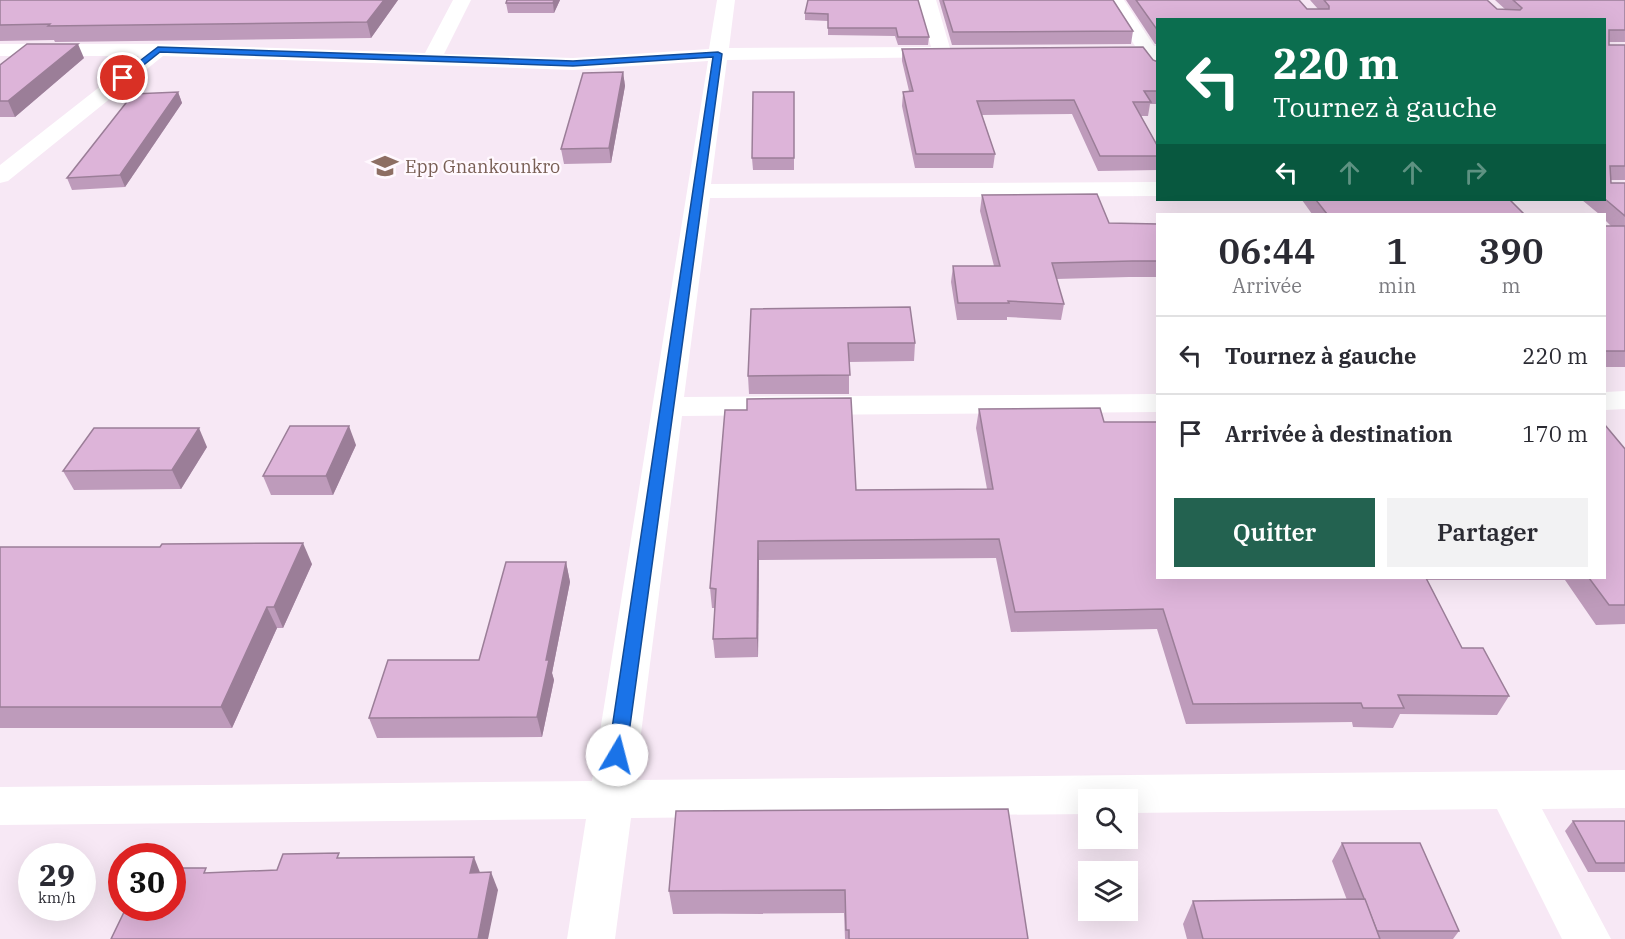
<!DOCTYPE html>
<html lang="fr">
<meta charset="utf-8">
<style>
body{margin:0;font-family:"IBM Plex Serif",serif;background:#f2f2f3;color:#2b2b33;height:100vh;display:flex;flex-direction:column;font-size:22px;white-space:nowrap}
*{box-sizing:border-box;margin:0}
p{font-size:20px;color:#7c7c81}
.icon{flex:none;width:33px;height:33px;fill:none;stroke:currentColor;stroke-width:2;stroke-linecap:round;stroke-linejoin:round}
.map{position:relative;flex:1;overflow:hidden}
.side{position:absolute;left:1156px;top:213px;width:450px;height:366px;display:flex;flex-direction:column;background:#fff;border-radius:0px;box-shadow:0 6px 24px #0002}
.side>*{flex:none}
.banner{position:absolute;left:1156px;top:18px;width:450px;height:183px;border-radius:0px;box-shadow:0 6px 24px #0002;background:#0b6e4f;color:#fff;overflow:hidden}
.controls{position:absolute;left:1078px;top:789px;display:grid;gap:12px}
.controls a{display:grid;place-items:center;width:60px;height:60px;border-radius:0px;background:#fff;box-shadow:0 6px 24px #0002;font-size:30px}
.speed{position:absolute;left:18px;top:843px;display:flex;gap:12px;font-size:30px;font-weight:700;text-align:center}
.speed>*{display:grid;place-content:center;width:78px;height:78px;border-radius:50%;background:#fff;box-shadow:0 6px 24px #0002;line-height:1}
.speed small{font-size:15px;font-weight:400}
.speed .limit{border:9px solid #d22;background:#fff;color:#111}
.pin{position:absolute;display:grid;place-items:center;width:51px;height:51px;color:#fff;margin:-26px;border:3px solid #fff;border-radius:50%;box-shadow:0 2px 6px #0007}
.me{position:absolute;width:66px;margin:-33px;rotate:8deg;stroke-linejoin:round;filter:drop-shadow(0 0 4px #0008)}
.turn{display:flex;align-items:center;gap:21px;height:126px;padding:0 18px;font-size:27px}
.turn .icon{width:78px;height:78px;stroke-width:2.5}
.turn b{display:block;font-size:42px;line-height:51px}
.lanes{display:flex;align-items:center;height:57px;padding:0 18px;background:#0003;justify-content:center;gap:30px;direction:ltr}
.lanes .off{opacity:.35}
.eta{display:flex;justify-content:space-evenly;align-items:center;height:102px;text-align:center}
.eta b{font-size:36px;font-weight:600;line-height:42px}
.primary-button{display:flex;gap:12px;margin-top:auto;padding:12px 18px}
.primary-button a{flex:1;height:69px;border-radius:0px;background:#236250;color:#fff;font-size:24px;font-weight:600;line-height:69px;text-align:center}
.primary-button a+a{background:#f2f2f3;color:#2b2b33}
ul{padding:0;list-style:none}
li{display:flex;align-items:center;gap:18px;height:78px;padding:0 18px;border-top:2px solid #e1e1e2}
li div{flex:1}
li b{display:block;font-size:22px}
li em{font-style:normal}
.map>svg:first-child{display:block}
</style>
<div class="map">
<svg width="1625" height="939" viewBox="0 0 1625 939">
<rect width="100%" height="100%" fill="#f7e8f5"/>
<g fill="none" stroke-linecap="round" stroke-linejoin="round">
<g fill="#fff" fill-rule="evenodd">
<path d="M 453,0 L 471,0 L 444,54 L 573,58 L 709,49 L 717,0 L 735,0 L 729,48 L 931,47 L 918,0 L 936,0 L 950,48 L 956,53 L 953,57 L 727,60 L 711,184 L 1158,182 L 1158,196 L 710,198 L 684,397 L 1158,394 L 1158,412 L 682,416 L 635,780 L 1625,770 L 1625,808 L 1542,809 L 1611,939 L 1562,939 L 1497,809 L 1128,813 L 1128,800 L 1089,800 L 1089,814 L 631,818 L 615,939 L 567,939 L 586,819 L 0,825 L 0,787 L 592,781 L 708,61 L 573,70 L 163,56 L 8,181 L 0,183 L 0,165 L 139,56 L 0,56 L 0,44 L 158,44 L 425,53 Z"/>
<path d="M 1106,0 L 1124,0 L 1154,46 L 1158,46 L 1158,73 L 1151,71 L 1142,58 L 1095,56 L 1092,52 L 1095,48 L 1135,46 Z"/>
<path d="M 1625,391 L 1625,409 L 1605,410 L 1605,392 Z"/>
</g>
</g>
<g fill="#be9bbb">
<path d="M 0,0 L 398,0 L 371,38 L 55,42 L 54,40 L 0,41 Z"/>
<path d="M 507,0 L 560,0 L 554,13 L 508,13 L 506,3 Z"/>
<path d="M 808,0 L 929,37 L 928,45 L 898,45 L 895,36 L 828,35 L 828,21 L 805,20 L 805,13 Z"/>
<path d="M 939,0 L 1113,0 L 1133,31 L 1131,44 L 952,45 Z"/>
<path d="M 1126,0 L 1299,0 L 1307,9 L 1318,9 L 1310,0 L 1487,0 L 1497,9 L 1506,10 L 1495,0 L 1625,0 L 1625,42 L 1609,42 L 1609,45 L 1625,45 L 1625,180 L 1611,180 L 1611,183 L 1625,183 L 1625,367 L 1605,367 L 1605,226 L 1611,226 L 1605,220 L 1605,214 L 1599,214 L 1582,200 L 1605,200 L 1605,20 L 1158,20 L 1158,44 L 1155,44 Z"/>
<path d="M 902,49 L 1153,60 L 1158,62 L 1158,104 L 1150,104 L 1148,116 L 1141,116 L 1158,147 L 1158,170 L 1098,171 L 1072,114 L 982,115 L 995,154 L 993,168 L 915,168 L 902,106 L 903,92 L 909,91 L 902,61 Z"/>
<path d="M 84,58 L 15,117 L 0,117 L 0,65 Z"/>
<path d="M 623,72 L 625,86 L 611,163 L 564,164 L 561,149 Z"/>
<path d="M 178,92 L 182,103 L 125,187 L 72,190 L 67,178 Z"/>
<path d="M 794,92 L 794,170 L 753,170 L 752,158 Z"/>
<path d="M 982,195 L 1109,223 L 1158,224 L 1158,277 L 1129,277 L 1056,279 L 1064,304 L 1061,320 L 1007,317 L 1007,320 L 957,320 L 951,282 L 953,266 L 994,266 L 980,211 Z"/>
<path d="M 1302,200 L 1510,200 L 1524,214 L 1312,214 Z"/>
<path d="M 751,309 L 915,343 L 914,361 L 849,362 L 849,394 L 749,394 L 748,376 Z"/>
<path d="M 979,409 L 1158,578 L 1605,578 L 1625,449 L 1625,624 L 1596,625 L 1565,580 L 1427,580 L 1462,648 L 1509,696 L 1497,715 L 1400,714 L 1393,728 L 1353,727 L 1352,722 L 1186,724 L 1157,629 L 1011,632 L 996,558 L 759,560 L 758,657 L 715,658 L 713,639 L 715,608 L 712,608 L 710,588 L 725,410 L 856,490 L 987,489 L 976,428 Z"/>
<path d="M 356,445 L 333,495 L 271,495 L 263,476 Z"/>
<path d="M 207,447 L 181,489 L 74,490 L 63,471 Z"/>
<path d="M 0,547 L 160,547 L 312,564 L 283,628 L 277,628 L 232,728 L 0,728 Z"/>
<path d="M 566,562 L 570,582 L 552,673 L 554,680 L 542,737 L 377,738 L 369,718 L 479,660 Z"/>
<path d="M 676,811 L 1028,939 L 845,939 L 844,913 L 673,914 L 669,891 Z"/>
<path d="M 1573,821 L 1625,821 L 1625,872 L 1588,872 L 1565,831 Z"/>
<path d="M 1342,843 L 1459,931 L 1453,939 L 1187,939 L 1183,924 L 1193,901 L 1347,900 L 1332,861 Z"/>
</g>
<g fill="#9b7e98">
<path d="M 384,0 L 398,0 L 371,38 L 367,22 Z"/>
<path d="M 554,0 L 560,0 L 554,13 L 553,3 Z"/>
<path d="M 78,44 L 84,58 L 15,117 L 8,101 Z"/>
<path d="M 623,72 L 625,86 L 611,163 L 609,148 Z"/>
<path d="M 178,92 L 182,103 L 125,187 L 120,175 Z"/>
<path d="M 349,426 L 356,445 L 333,495 L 326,476 Z"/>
<path d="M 199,428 L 207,447 L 181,489 L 172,470 Z"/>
<path d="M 758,541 L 759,560 L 758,657 L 757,638 Z"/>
<path d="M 303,543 L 312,564 L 283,628 L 274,607 Z"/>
<path d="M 566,562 L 570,582 L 552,673 L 554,680 L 542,737 L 537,717 L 546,660 Z"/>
<path d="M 267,607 L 277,628 L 232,728 L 221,707 Z"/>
<path d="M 474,857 L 481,875 L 470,873 Z"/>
<path d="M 491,872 L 498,890 L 488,939 L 478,939 Z"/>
</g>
<g fill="#ddb4d9" stroke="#9b7e98" stroke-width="1.5">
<path d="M 0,0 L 384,0 L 367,22 L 48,26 L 50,24 L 0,25 Z"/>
<path d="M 507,0 L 554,0 L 553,3 L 506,3 Z"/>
<path d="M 808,0 L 918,0 L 929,37 L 898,37 L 896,28 L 828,28 L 828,14 L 805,13 Z"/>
<path d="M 943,0 L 1113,0 L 1133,31 L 953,32 Z"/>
<path d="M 1136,0 L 1299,0 L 1307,9 L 1329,9 L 1329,6 L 1324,0 L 1487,0 L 1497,9 L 1520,10 L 1522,8 L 1513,0 L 1625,0 L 1625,30 L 1609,30 L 1609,45 L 1625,45 L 1625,166 L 1610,166 L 1611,183 L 1625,183 L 1625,216 L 1605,199 L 1605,20 L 1158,20 L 1158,31 Z"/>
<path d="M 27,44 L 78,44 L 8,101 L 0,101 L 0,65 Z"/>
<path d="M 1143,47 L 1153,60 L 1158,62 L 1158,91 L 1144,91 L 1151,102 L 1133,102 L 1158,147 L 1158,156 L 1100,156 L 1074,100 L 977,101 L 995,154 L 916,154 L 903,92 L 913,91 L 902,49 Z"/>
<path d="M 623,72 L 609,148 L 561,149 L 583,73 Z"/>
<path d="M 178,92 L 120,175 L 67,178 L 133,94 Z"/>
<path d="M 753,92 L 794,92 L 794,158 L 752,158 Z"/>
<path d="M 1097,194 L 1109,223 L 1158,224 L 1158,261 L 1132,261 L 1052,263 L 1064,304 L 1008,301 L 1009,303 L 958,303 L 953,266 L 1000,266 L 982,195 Z"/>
<path d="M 1316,200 L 1510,200 L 1524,214 L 1327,214 Z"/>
<rect x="1605" y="226" width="20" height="125"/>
<path d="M 910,307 L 915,343 L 848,343 L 850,375 L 748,376 L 751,309 Z"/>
<path d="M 851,398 L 856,490 L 993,489 L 979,409 L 1100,408 L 1104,422 L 1158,422 L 1158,578 L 1426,578 L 1462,648 L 1483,648 L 1509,696 L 1398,695 L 1404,708 L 1363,708 L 1361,703 L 1193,704 L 1163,609 L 1015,612 L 999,539 L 758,541 L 757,638 L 713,639 L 716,589 L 710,588 L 725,410 L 747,410 L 747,399 Z"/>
<path d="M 1605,425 L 1625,449 L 1625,605 L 1609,605 L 1589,578 L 1605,578 Z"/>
<path d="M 290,426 L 349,426 L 326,476 L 263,476 Z"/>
<path d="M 94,428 L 199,428 L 172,470 L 63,471 Z"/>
<path d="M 303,543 L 274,607 L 267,607 L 221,707 L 0,707 L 0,547 L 160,547 L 162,544 Z"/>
<path d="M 506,562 L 566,562 L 546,660 L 549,660 L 537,717 L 369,718 L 388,660 L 479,660 Z"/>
<path d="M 1008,809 L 1028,939 L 849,939 L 849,930 L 846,930 L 845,890 L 669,891 L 676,811 Z"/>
<path d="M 1573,821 L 1625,821 L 1625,863 L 1596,863 Z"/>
<path d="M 1342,843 L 1420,843 L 1459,931 L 1377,931 Z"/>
<path d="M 339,853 L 337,858 L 474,857 L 470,873 L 491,872 L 478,939 L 111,939 L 126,908 L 172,908 L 172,868 L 206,868 L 204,873 L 277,870 L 283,854 Z"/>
<path d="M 1365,899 L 1380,939 L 1203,939 L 1193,901 Z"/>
</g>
<path fill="#1a73e8" stroke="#114b97" stroke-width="1.5" d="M 158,47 L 573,61 L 718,52 L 722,54 L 626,755 L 623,760 L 617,762 L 611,760 L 608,755 L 713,57 L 573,66 L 160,52 L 126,79 L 120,79 L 120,76 Z"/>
<defs>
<g id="school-bare" transform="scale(2.07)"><path d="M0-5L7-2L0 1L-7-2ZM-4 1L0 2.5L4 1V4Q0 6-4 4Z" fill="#8d6e63" stroke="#fff8fe" stroke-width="2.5" paint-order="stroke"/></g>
</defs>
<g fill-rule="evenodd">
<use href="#school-bare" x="385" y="166"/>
</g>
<g text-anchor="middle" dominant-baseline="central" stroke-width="4.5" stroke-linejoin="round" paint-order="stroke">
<g font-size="18" fill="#785e54" stroke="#fff8fe" text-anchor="start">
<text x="405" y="166">Epp Gnankounkro</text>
</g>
</g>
</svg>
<div class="controls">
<a><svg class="icon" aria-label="search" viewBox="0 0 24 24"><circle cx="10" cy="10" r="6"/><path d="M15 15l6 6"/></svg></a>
<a><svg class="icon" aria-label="layers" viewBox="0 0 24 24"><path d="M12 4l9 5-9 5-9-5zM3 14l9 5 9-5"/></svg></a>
</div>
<div class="speed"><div>29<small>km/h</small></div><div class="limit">30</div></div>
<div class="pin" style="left:123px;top:78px;background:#d93025"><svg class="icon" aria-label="arrive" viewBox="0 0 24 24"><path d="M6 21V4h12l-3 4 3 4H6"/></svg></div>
<svg class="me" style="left:617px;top:755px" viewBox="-20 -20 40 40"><circle r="19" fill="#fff"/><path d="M0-13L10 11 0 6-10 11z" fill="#1a73e8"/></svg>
<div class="banner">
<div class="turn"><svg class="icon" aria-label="left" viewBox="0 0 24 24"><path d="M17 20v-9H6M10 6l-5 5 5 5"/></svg><div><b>220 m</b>Tournez à gauche</div></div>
<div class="lanes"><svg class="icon" aria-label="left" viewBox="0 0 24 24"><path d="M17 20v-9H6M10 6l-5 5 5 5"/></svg><svg class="icon off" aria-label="ahead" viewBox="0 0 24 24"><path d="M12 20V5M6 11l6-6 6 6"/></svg><svg class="icon off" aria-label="ahead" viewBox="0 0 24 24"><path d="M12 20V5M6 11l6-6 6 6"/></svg><svg class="icon off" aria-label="right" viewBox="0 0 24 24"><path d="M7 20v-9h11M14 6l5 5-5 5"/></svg></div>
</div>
<section class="side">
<div class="eta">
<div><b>06:44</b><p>Arrivée</p></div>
<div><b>1</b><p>min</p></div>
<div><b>390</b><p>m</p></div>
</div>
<ul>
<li><svg class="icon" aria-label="left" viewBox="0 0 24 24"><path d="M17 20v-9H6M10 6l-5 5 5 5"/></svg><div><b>Tournez à gauche</b></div><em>220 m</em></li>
<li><svg class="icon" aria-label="arrive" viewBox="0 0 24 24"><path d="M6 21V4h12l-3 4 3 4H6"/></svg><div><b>Arrivée à destination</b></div><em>170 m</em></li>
</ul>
<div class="primary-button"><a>Quitter</a><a>Partager</a></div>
</section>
</div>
